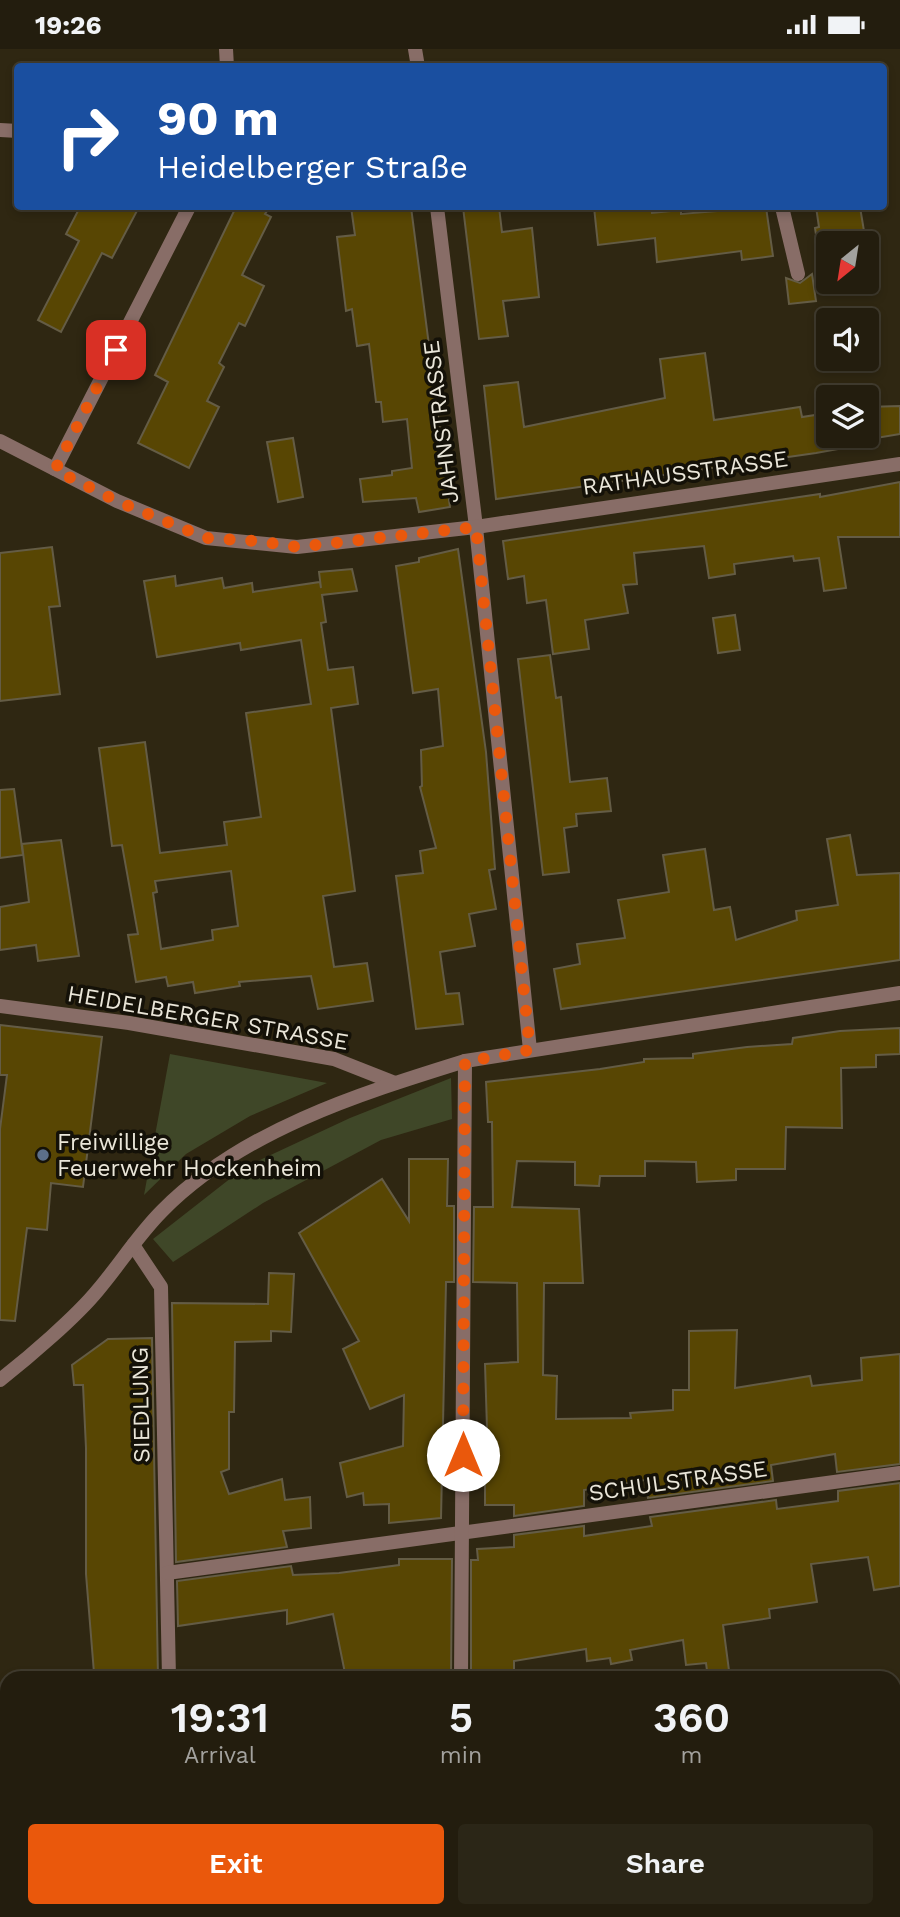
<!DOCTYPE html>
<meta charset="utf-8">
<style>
body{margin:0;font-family:"Work Sans",sans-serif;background:#2b2617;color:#f1f3f6;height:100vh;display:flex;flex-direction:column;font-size:26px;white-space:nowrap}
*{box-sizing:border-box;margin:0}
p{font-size:23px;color:#a3a29e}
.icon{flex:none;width:38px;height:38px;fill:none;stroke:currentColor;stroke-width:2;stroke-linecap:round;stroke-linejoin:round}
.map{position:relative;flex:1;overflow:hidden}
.panel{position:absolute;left:0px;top:1622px;width:901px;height:247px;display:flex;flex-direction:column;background:#231d0e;border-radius:21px 21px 0 0;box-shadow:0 4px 10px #0003,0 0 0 2px #403b2e}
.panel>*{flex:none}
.guide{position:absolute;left:14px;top:14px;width:873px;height:147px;border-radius:7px;box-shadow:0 4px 10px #0003,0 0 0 2px #403b2e;background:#1a4fa0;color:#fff;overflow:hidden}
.needle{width:46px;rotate:210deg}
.fabs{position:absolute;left:816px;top:182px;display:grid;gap:14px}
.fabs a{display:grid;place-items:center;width:63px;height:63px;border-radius:7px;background:#231d0e;box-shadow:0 4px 10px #0003,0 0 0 2px #403b2e;font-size:35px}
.pin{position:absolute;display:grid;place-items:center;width:60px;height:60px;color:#fff;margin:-30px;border-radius:14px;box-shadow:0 4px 10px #0006}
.me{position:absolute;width:77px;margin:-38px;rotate:0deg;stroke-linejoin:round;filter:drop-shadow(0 0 5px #0008)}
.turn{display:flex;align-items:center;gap:24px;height:147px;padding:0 28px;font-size:32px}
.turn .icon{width:91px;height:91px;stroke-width:2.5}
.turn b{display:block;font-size:49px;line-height:60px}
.eta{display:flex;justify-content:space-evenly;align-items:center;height:119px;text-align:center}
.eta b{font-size:42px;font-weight:600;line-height:49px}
.primary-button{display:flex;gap:14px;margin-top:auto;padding:14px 28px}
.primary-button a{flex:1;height:80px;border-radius:7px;background:#ea580c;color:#fff;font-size:28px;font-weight:600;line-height:80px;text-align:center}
.primary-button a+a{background:#2b2617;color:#f1f3f6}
.status{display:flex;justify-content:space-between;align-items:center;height:49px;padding:0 35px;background:#231d0e;direction:ltr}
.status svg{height:19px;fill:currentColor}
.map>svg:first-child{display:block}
</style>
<div class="status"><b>19:26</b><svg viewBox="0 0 49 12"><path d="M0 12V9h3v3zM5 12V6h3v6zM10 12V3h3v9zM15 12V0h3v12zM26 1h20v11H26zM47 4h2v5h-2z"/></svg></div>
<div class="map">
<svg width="900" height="1868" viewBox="0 0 900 1868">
<rect width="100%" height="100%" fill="#2f2712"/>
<g fill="#3f4728">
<path d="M 170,1005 L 327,1034 L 250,1067 L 186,1105 L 144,1146 Z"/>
<path d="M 451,1029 L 452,1070 L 381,1091 L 263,1154 L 173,1213 L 153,1190 L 245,1118 L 350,1069 Z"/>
</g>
<g fill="#584603" stroke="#645c45" stroke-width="2" fill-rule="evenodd">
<path d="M 80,158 L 139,158 L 112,209 L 102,204 L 61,283 L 38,271 L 79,192 L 66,185 Z"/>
<path d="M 236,158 L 270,158 L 265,165 L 271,168 L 242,226 L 264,237 L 245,277 L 239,274 L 219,314 L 224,318 L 207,352 L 219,358 L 189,419 L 138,394 L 168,333 L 155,326 Z"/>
<path d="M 351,158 L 411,158 L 450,458 L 419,463 L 416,449 L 363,453 L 360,430 L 392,426 L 392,422 L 412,419 L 407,370 L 383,373 L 381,353 L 376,353 L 369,295 L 357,297 L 352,260 L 346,262 L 337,188 L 355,186 Z"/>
<path d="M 463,158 L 499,158 L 502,183 L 532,179 L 539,248 L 503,252 L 508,287 L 479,290 Z"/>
<path d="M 594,158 L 651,158 L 652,164 L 681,161 L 681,165 L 766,158 L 773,207 L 742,211 L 741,202 L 657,213 L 655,189 L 598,196 Z"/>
<path d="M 816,158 L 860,158 L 866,194 L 828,194 L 828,233 L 866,233 L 866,199 L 871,232 L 824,239 L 815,179 L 819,178 Z"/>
<path d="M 812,225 L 816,252 L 789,255 L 786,229 L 800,234 Z"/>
<path d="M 705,304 L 714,371 L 800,358 L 802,368 L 828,364 L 828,387 L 866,387 L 866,358 L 900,357 L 900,385 L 876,389 L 877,393 L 816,404 L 496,450 L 484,337 L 518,333 L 524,378 L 665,349 L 660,310 Z"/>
<path d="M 293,389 L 303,448 L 278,453 L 267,393 Z"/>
<path d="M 900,433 L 900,488 L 838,488 L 846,539 L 824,542 L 819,509 L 794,512 L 793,507 L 734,515 L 735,525 L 709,529 L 704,497 L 634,504 L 637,535 L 623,536 L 628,564 L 585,571 L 589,600 L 553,605 L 546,551 L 527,554 L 524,527 L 508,530 L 503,492 L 820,445 L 820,448 Z"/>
<path d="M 52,498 L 60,557 L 49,558 L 60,645 L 0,652 L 0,504 Z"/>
<path d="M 458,500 L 486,703 L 495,820 L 489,821 L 496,860 L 469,865 L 475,897 L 440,903 L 446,945 L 459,944 L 463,975 L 416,980 L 396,827 L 423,824 L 420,802 L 436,799 L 420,738 L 422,737 L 421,701 L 443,697 L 438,640 L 413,644 L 396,517 L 419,513 L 419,509 Z"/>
<path d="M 352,520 L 357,542 L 322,546 L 326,573 L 321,574 L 328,621 L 353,618 L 358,655 L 331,659 L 355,842 L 323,847 L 334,918 L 367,914 L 373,952 L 318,960 L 311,927 L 239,933 L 240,937 L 195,944 L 193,933 L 168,937 L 166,928 L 136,933 L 128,886 L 138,885 L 122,796 L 112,797 L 99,699 L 145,693 L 160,804 L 227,796 L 224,773 L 261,768 L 246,664 L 311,655 L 301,591 L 241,601 L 240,594 L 157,608 L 144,532 L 175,527 L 176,537 L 222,529 L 224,539 L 252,534 L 253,543 L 320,533 L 321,539 L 319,523 ZM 231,822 L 238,877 L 212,881 L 213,891 L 161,900 L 153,844 L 157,843 L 155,832 Z"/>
<path d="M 735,566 L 740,601 L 718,604 L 713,569 Z"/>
<path d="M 550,606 L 556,649 L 561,648 L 570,733 L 607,729 L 611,762 L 576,765 L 577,777 L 564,779 L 569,823 L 543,826 L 518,610 Z"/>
<path d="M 14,740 L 23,806 L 0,809 L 0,741 Z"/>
<path d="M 850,786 L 857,826 L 900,824 L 900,911 L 561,960 L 554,920 L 580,915 L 577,895 L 625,889 L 618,851 L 669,843 L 663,806 L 705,800 L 714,861 L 730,858 L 736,891 L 797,871 L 796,862 L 838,856 L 827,790 Z"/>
<path d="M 61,791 L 79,907 L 38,912 L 36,896 L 0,901 L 0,858 L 29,853 L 22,795 Z"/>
<path d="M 0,976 L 102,988 L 83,1138 L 51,1134 L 47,1181 L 27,1179 L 15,1272 L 0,1271 L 0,1080 L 7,1026 L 0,1026 Z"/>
<path d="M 900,979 L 900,1005 L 876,1006 L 876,1018 L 841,1019 L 842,1079 L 786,1078 L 785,1120 L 736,1120 L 736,1131 L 697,1133 L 696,1113 L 645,1112 L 645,1127 L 600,1127 L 599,1137 L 575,1136 L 575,1113 L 517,1112 L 512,1158 L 579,1160 L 583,1234 L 544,1234 L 543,1326 L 557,1327 L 556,1370 L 631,1369 L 630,1364 L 673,1361 L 673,1341 L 689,1341 L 689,1282 L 737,1281 L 735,1339 L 810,1327 L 812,1337 L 862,1331 L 861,1309 L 900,1305 L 900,1415 L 837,1423 L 835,1405 L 771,1416 L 773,1432 L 648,1449 L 645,1431 L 584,1441 L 584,1457 L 514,1467 L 514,1456 L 485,1456 L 485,1412 L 488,1412 L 485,1315 L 518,1313 L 517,1234 L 473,1233 L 474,1158 L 493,1158 L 492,1073 L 488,1073 L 486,1033 L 600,1020 L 644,1013 L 644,1010 L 693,1009 L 693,1005 L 747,998 L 792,995 L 793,989 L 840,982 Z"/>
<path d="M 409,1110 L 448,1110 L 447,1157 L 454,1157 L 454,1233 L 446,1233 L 441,1469 L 389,1474 L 389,1455 L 364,1456 L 363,1444 L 347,1448 L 340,1414 L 403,1397 L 404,1346 L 370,1360 L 343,1300 L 359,1292 L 299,1184 L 382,1130 L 409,1172 Z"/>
<path d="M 269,1224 L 294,1225 L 291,1283 L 271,1282 L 271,1292 L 235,1293 L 234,1363 L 229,1363 L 229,1420 L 221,1423 L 229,1445 L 282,1430 L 285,1451 L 310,1448 L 311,1479 L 283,1482 L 287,1498 L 176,1513 L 172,1254 L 268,1255 Z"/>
<path d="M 152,1289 L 158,1629 L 125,1629 L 124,1623 L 94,1624 L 86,1525 L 86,1399 L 83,1336 L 74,1336 L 72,1316 L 108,1290 Z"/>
<path d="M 900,1434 L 900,1537 L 874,1541 L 868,1508 L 811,1515 L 817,1553 L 769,1560 L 770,1569 L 723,1576 L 730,1629 L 708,1629 L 706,1614 L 686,1616 L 683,1591 L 630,1601 L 632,1611 L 611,1615 L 610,1609 L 587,1612 L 586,1600 L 514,1612 L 514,1629 L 471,1629 L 471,1511 L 478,1511 L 477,1500 L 514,1498 L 514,1486 L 584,1477 L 584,1487 L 652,1477 L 650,1468 L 776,1451 L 777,1460 L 838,1452 L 838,1442 Z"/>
<path d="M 399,1510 L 452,1510 L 451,1629 L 346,1629 L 333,1565 L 287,1575 L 287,1561 L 178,1577 L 177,1532 L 291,1517 L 293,1526 L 339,1524 L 399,1516 Z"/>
</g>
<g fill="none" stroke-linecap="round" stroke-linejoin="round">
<g stroke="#886d67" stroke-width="14">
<path d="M 226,0 L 227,18"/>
<path d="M 415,0 L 418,18"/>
<path d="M 0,81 L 18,82"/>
<path d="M 437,158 L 476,478 L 530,1001"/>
<path d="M 782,158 L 798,225"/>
<path d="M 0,392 L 117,452 L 206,489 L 297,498 L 476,478 L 900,415"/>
<path d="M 55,420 L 189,158"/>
<path d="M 0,957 L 129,974 L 334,1010 L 395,1034"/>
<path d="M 133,1196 L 161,1238 L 169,1629"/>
<path d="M 0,1331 C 28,1309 76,1268 98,1241 C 120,1215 138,1186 162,1162 C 242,1081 359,1045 465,1012 L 900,944"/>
<path d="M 167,1524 L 900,1424"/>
<path d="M 461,1629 L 465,1012"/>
<path d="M 459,1868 L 459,1862"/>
<path d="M 860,1868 L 900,1863"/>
</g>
</g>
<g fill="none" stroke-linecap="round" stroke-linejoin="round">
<path stroke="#ea580c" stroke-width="12" stroke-dasharray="0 21.6" d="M 116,301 L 55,421 L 117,452 L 206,489 L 256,492 L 298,498 L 476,478 L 530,1001 L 465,1013 L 463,1406"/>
</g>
<circle fill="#5c6f8a" stroke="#141108" stroke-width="2.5" cx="43" cy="1106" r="7"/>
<g text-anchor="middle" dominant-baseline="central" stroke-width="7" stroke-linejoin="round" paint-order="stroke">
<g font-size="23" fill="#eae6d9" stroke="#141108">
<text transform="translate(441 373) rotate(-97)">JAHNSTRASSE</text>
<text transform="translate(685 424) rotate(-8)">RATHAUSSTRASSE</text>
<text transform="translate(208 969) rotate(10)">HEIDELBERGER STRASSE</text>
<text transform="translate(141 1356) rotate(-91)">SIEDLUNG</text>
<text transform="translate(678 1432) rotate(-8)">SCHULSTRASSE</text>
</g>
<g font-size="23" fill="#eae6d9" stroke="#141108" text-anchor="start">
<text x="57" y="1093">Freiwillige<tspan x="57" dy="26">Feuerwehr Hockenheim</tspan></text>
</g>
</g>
</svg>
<div class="fabs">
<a><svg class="needle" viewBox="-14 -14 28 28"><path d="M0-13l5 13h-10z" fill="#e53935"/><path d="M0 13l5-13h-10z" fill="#a3a29e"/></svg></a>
<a><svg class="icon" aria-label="sound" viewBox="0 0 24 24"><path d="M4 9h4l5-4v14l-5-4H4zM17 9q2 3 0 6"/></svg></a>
<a><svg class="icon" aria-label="layers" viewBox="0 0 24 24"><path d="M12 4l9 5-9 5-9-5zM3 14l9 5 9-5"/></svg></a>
</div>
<div class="pin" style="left:116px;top:301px;background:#d93025"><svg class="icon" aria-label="arrive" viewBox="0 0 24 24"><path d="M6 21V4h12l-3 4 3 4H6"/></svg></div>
<svg class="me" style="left:463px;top:1406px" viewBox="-20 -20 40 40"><circle r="19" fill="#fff"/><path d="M0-13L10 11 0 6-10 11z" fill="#ea580c"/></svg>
<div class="guide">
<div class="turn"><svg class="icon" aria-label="right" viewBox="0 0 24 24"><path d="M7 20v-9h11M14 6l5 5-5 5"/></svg><div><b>90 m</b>Heidelberger Straße</div></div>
</div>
<section class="panel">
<div class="eta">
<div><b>19:31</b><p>Arrival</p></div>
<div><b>5</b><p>min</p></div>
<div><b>360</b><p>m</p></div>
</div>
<div class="primary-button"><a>Exit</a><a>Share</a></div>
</section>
</div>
